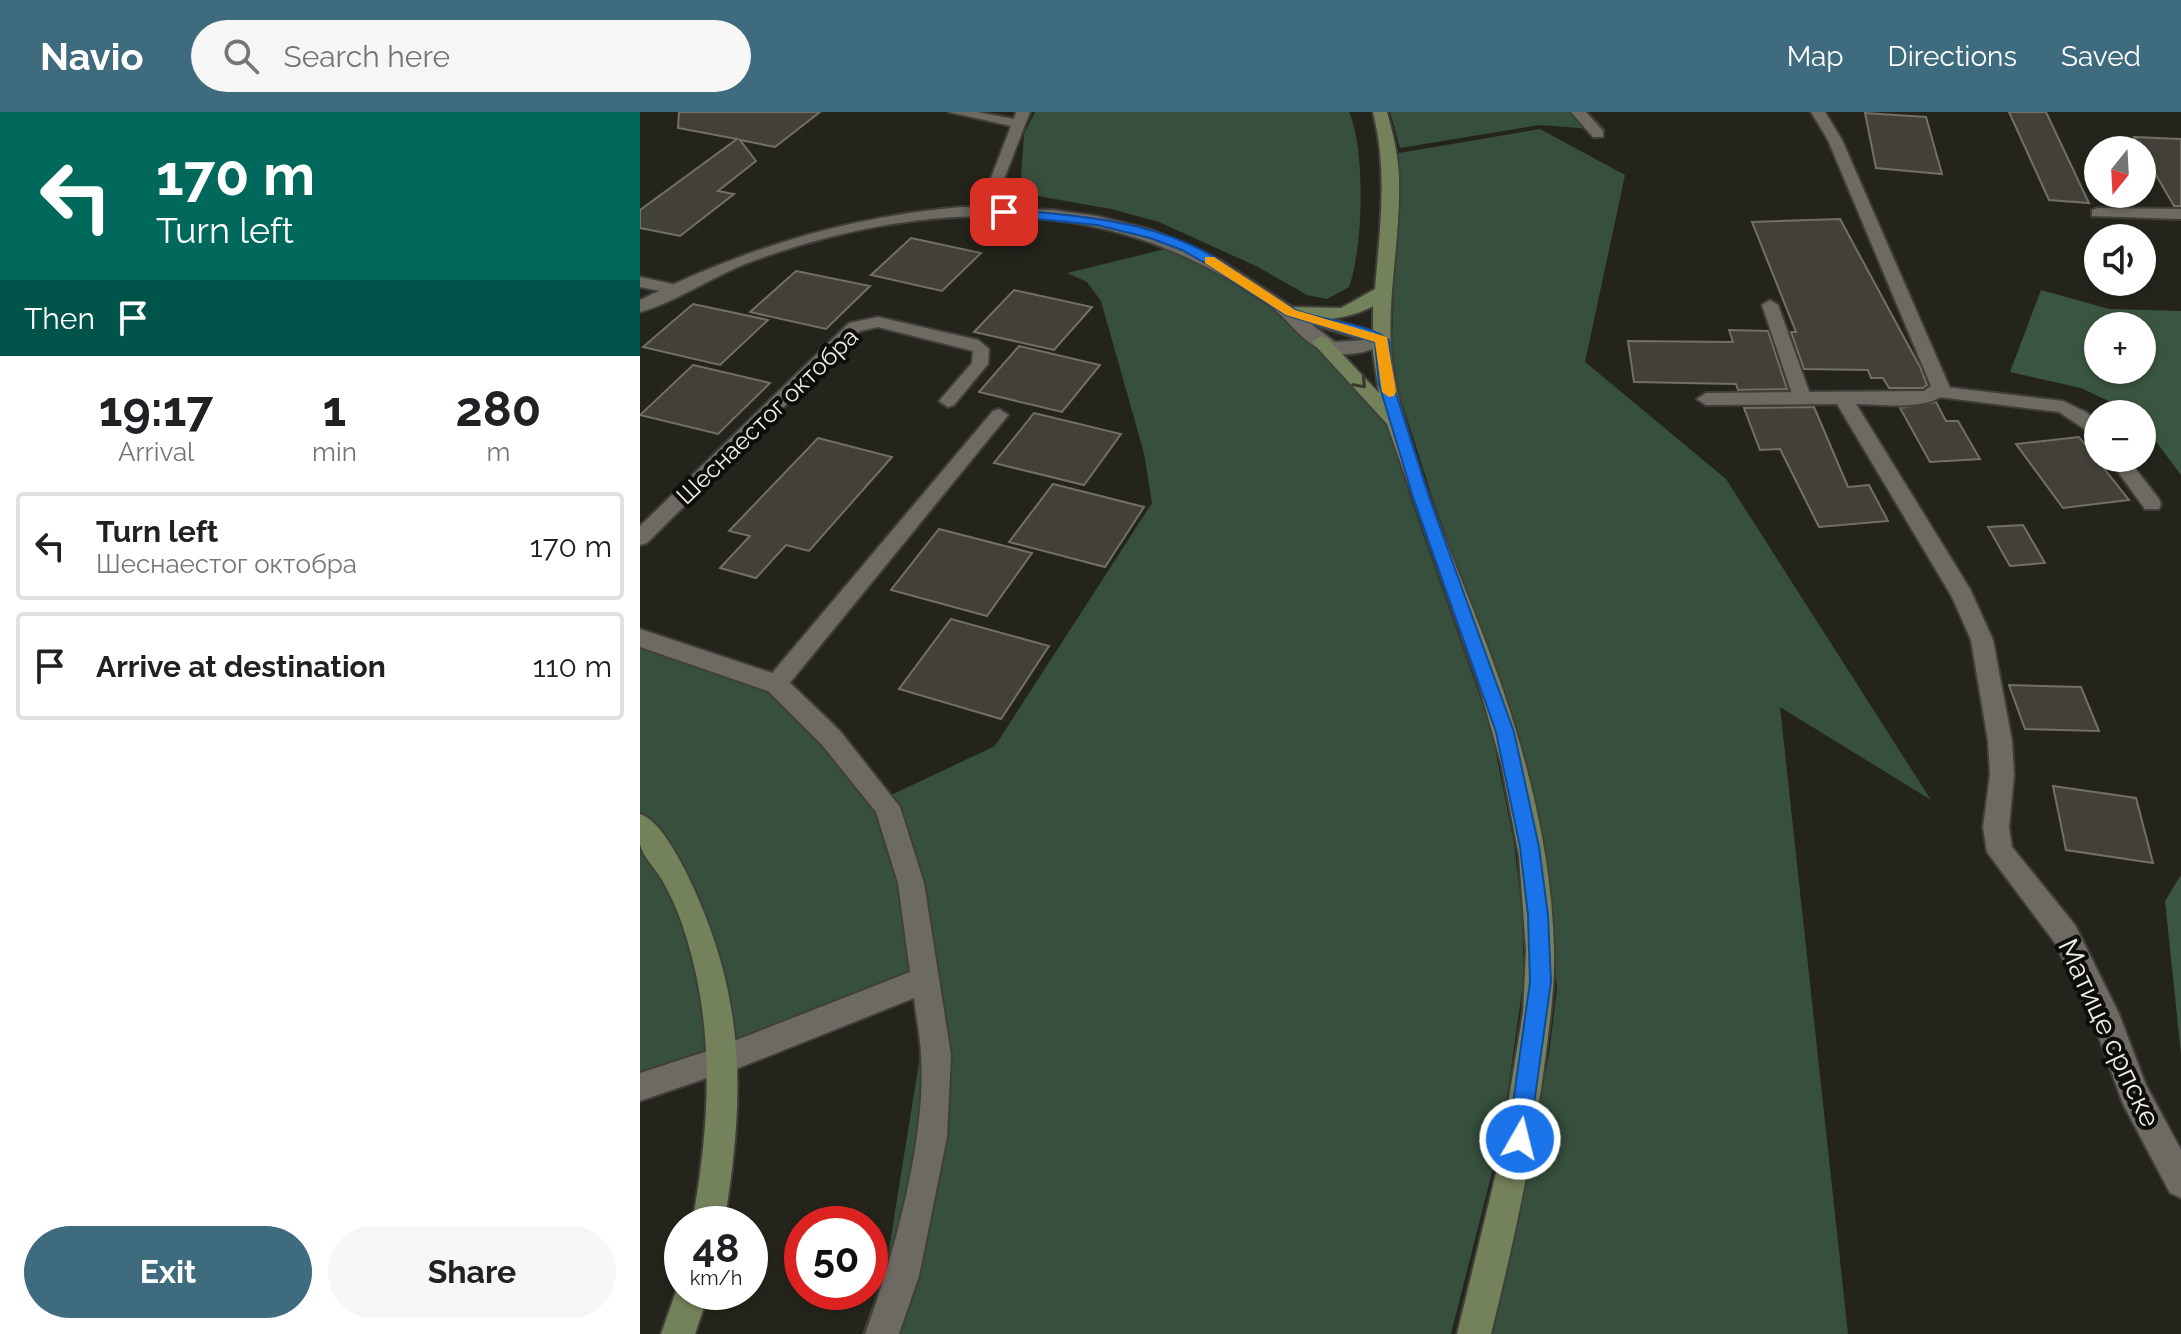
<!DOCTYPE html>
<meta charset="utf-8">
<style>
body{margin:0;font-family:Raleway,sans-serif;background:#f6f6f6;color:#202124;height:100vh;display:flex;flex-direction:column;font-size:30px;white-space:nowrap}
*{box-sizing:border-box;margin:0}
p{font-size:26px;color:#757577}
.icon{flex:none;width:44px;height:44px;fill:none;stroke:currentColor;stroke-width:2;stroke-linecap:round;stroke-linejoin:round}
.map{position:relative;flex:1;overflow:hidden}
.sheet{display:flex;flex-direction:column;background:#fff;width:640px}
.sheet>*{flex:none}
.guide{background:#00695c;color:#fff;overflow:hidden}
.needle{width:52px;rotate:198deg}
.controls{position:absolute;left:1444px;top:24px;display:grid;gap:16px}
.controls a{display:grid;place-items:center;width:72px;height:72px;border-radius:50%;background:#fff;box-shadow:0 2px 6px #0004;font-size:40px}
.speed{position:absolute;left:24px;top:1094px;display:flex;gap:16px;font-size:40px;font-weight:700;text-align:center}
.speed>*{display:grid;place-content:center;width:104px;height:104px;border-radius:50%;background:#fff;box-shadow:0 2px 6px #0004;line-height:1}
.speed small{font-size:20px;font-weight:400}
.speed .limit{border:12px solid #d22;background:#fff;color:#111}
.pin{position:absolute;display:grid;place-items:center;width:68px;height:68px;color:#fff;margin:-34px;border-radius:16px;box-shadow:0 4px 12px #0006}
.me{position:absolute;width:88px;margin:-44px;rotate:8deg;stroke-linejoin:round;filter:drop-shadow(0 0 6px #0008)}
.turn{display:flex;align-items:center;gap:28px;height:168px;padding:0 24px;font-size:36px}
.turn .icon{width:104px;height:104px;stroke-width:2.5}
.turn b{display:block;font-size:56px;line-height:68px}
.then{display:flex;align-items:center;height:76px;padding:0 24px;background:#0003;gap:16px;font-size:30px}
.eta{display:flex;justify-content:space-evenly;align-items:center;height:136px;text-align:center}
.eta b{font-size:48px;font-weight:700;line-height:56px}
.button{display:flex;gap:16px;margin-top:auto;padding:16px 24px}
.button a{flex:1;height:92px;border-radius:48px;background:#3f6b7f;color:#fff;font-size:32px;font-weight:700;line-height:92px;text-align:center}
.button a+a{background:#f6f6f6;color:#202124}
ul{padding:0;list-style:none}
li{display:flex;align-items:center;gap:24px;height:108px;margin:0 16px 12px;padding:0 8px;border:4px solid #e0e0e0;border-radius:8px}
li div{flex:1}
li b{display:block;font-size:30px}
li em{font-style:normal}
header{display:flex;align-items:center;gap:48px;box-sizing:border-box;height:112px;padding:0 40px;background:#3f6b7f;color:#fff}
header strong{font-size:38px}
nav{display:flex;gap:44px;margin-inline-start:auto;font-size:28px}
.search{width:560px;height:72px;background:#f6f6f6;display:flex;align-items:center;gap:20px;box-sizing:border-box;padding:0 28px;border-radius:44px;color:#757577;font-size:30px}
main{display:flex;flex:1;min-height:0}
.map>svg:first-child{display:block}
</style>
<header>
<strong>Navio</strong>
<div class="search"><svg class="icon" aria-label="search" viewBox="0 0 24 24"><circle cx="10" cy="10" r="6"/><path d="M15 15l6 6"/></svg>Search here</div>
<nav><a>Map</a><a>Directions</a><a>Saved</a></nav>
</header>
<main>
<section class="sheet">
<div class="guide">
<div class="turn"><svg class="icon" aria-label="left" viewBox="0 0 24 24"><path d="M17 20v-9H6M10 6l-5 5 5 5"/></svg><div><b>170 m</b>Turn left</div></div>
<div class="then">Then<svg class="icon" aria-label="arrive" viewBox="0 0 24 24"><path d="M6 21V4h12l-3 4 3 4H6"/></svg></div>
</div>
<div class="eta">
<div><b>19:17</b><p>Arrival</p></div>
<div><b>1</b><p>min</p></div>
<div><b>280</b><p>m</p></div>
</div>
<ul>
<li><svg class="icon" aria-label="left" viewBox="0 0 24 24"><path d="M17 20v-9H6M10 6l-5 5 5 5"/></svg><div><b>Turn left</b><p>Шеснаестог октобра</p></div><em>170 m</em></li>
<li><svg class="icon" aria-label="arrive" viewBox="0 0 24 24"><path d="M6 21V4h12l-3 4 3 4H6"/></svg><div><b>Arrive at destination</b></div><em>110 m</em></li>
</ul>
<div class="button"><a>Exit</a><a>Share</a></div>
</section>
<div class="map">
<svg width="1541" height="1222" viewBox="0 0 1541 1222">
<rect width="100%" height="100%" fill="#25241c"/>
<g fill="#37503e">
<path d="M 395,0 L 709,0 C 726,38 723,136 709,175 L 687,187 L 667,183 L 616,154 L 519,110 L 471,97 L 386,82 L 381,64 L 384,22 Z"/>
<path d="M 750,0 L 948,0 L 966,18 L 899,13 L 760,36 Z"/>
<path d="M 900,17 L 985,63 L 945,250 L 1086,367 L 1291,688 L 1140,595 L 1208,1222 L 851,1222 L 909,943 L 917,876 L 905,739 L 879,624 L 793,388 L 757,275 L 752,230 L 759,41 Z"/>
<path d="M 538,134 L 626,188 L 671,228 L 748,312 L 769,382 L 851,616 L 874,731 L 882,799 L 884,865 L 862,1021 L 811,1222 L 222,1222 L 246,1156 L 281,938 L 271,864 L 0,964 L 0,525 L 124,568 L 234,691 L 355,634 L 512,391 L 504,341 L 461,189 L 447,170 L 427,161 Z"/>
</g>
<g fill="#3a5542" fill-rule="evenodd">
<path d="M 1401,178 L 1469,197 L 1541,199 L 1541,363 L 1502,311 L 1502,302 L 1496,302 L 1441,276 L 1370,260 ZM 1458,214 L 1502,214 L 1502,258 L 1458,258 Z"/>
<path d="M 1541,763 L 1541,942 L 1525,789 Z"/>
</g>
<g fill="#424038" stroke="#716f66" stroke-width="2">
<path d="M 39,0 L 180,0 L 135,35 L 100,28 L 116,49 L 78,79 L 94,82 L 40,124 L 0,116 L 0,98 L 97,27 L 38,16 Z"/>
<path d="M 1369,0 L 1406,0 L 1449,91 L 1409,88 Z"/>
<path d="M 1225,1 L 1286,5 L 1302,62 L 1236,56 Z"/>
<path d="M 1494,25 L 1541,27 L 1541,94 L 1534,94 Z"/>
<path d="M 1200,107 L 1280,255 L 1287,273 L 1283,276 L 1249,276 L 1243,266 L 1231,266 L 1228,258 L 1164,257 L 1151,220 L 1156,220 L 1112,110 Z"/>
<path d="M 271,126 L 341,141 L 302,179 L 231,163 Z"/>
<path d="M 156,159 L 230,174 L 186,217 L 110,200 Z"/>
<path d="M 374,178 L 452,195 L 414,238 L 334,220 Z"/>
<path d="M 53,192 L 128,208 L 80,253 L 3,235 Z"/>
<path d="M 1089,218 L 1128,219 L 1147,277 L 1098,278 L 1096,272 L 994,270 L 988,229 L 1093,230 Z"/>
<path d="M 379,234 L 460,253 L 422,300 L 339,280 Z"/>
<path d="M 53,253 L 130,271 L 78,322 L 0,303 Z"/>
<path d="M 1296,290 L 1306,309 L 1318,309 L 1340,347 L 1290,350 L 1260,296 Z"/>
<path d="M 1174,295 L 1208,375 L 1229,373 L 1248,409 L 1179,415 L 1140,337 L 1120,338 L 1104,296 Z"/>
<path d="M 394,301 L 481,322 L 444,373 L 354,351 Z"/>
<path d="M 1439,325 L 1489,388 L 1423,396 L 1376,332 Z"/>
<path d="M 178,326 L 252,345 L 169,439 L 146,433 L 116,466 L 80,456 L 110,424 L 89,419 Z"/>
<path d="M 413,372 L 504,395 L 465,455 L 369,430 Z"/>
<path d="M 1383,413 L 1405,451 L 1370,454 L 1348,415 Z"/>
<path d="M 299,417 L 392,441 L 347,504 L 251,478 Z"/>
<path d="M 311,507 L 409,534 L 361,607 L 259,577 Z"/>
<path d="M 1369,573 L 1441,575 L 1459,619 L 1385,617 Z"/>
<path d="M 1413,674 L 1496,686 L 1513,751 L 1426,738 Z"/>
</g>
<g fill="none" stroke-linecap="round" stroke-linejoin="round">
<g stroke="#403e39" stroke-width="4">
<g id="lane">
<path d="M 309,0 L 337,0 L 374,7 L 376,0 L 390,0 L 350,103 L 345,104 L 338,100 L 371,14 Z"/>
<path d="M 0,165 L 42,174 L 44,177 L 36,182 L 0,175 Z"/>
<path d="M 1130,188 L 1138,193 L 1171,285 L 1168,289 L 1162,291 L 1153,285 L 1122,193 Z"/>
<path d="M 238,205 L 338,228 L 349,237 L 348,252 L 314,293 L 308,295 L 299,289 L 332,251 L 333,239 L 238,215 L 220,219 L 7,431 L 0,433 L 0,414 L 209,211 Z"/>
<path d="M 1297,274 L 1423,289 L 1446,300 L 1458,310 L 1458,326 L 1419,300 L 1291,284 L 1288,280 L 1291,276 Z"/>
<path d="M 359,297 L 368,303 L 365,307 L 144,578 L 136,581 L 128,578 L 125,572 L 128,566 L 353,299 Z"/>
<path d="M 1468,346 L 1487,346 L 1519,387 L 1521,392 L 1519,397 L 1505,397 Z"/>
<path d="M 86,933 L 96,936 L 99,946 L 96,956 L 0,989 L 0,961 Z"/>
</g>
</g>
<g stroke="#403e39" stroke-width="4">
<g id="street">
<path d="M 931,0 L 946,0 L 963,19 L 963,25 L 953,25 Z"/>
<path d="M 1171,0 L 1185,0 L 1202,28 L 1310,276 C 1292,301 1244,292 1216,292 L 1330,477 L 1353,528 L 1372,629 L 1374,663 L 1369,715 L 1372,735 L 1435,813 L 1479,902 L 1506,973 L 1541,1038 L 1541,1086 L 1530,1081 L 1483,992 L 1456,917 L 1415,831 L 1347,740 L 1343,715 L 1350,663 L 1348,629 L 1331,528 L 1312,485 L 1197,292 L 1066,293 L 1057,287 L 1066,281 L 1284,279 L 1291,274 L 1188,28 Z"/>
<path d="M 321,95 L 413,98 L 457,104 L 512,118 L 580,148 L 655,197 L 748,224 L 751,228 L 748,232 C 727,240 705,247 683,238 C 661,230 647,205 628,192 C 562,147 495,118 415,108 C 310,95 203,115 105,152 C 73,165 31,192 0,200 L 0,188 C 103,137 206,105 321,95 ZM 671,212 L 724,228 L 695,230 Z"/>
<path d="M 1458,96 L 1541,97 L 1541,107 L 1452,104 L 1452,98 Z"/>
<path d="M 0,517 L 144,565 L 200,619 L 260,695 L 284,771 L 311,943 L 307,1025 L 279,1164 L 259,1222 L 225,1222 C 254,1144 287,1024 281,941 C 280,923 276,904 274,886 L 86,961 L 76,956 L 71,946 L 76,936 L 270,860 L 258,771 L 236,700 L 182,633 L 128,579 L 0,535 Z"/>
</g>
</g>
<g stroke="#403e39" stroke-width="4">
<g id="secondary">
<path d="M 733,0 L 747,0 C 753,23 759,45 759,68 C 761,138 741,205 756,274 C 779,379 829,477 863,578 C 891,661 912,748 914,837 C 915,877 909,916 904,956 C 892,1046 873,1134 851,1222 L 817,1222 L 858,1053 L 883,900 L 886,838 L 879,744 L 861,651 L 840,577 L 747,312 L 672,230 L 681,224 L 687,226 L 739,281 L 733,241 L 733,194 C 714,206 658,216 641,200 L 650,195 L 701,196 L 735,177 C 740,116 748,60 733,0 Z"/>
<path d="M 0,702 C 19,708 36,741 45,758 C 106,881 106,980 84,1112 L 52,1112 C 70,1012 76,916 44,818 C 39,801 31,784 22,768 C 16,757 2,744 0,732 C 0,722 0,711 0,702 Z"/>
<path d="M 40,1168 L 42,1180 L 69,1180 L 55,1222 L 21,1222 Z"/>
</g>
</g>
<use href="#lane" fill="#6c6a62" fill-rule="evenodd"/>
<use href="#street" fill="#6c6a62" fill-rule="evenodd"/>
<use href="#secondary" fill="#74825b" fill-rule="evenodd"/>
</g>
<defs><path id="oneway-chevron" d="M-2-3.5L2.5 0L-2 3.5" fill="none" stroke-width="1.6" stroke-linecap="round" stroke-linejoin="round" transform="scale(2)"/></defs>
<use stroke="#373c2a" href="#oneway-chevron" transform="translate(721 271) rotate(48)"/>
<path fill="#1a73e8" stroke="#114b97" stroke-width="2" d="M 364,97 C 427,103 492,106 551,133 C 588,149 618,181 656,198 C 681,209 729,211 749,228 L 753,272 L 789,385 L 874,620 L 899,735 L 908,803 L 911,870 L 888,1035 L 880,1038 L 871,1035 L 868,1027 L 890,870 L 888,803 L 880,735 L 856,620 L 773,385 L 739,272 L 735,230 L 646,203 L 567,152 L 542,138 L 510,126 L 457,113 L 360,103 L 358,100 Z"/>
<path fill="#f59e0b" d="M 565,145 L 574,145 L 655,198 L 747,225 L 756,280 L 754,284 L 749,285 L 742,280 L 735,230 L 646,203 L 565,151 Z"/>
<g text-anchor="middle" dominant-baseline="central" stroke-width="8" stroke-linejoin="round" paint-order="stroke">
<g font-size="24" fill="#efede9" stroke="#0e0d0a">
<text transform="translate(127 304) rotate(-44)">Шеснаестог октобра</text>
</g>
<g font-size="28" fill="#efede9" stroke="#0e0d0a">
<text transform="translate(1469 921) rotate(65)">Матице српске</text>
</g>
</g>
</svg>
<div class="controls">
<a><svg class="needle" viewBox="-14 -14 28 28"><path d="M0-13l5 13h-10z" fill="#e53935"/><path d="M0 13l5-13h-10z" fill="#757577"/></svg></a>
<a><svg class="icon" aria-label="sound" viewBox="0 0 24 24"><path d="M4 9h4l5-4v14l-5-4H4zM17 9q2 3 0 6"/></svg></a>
<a>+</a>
<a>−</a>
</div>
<div class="speed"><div>48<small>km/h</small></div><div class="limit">50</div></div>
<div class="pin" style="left:364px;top:100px;background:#d93025"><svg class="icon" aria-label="arrive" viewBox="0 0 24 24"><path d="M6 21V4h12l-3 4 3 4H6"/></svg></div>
<svg class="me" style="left:880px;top:1027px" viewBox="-20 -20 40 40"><circle r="17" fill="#1a73e8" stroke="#fff" stroke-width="3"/><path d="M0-11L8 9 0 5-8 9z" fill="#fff"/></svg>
</div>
</main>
